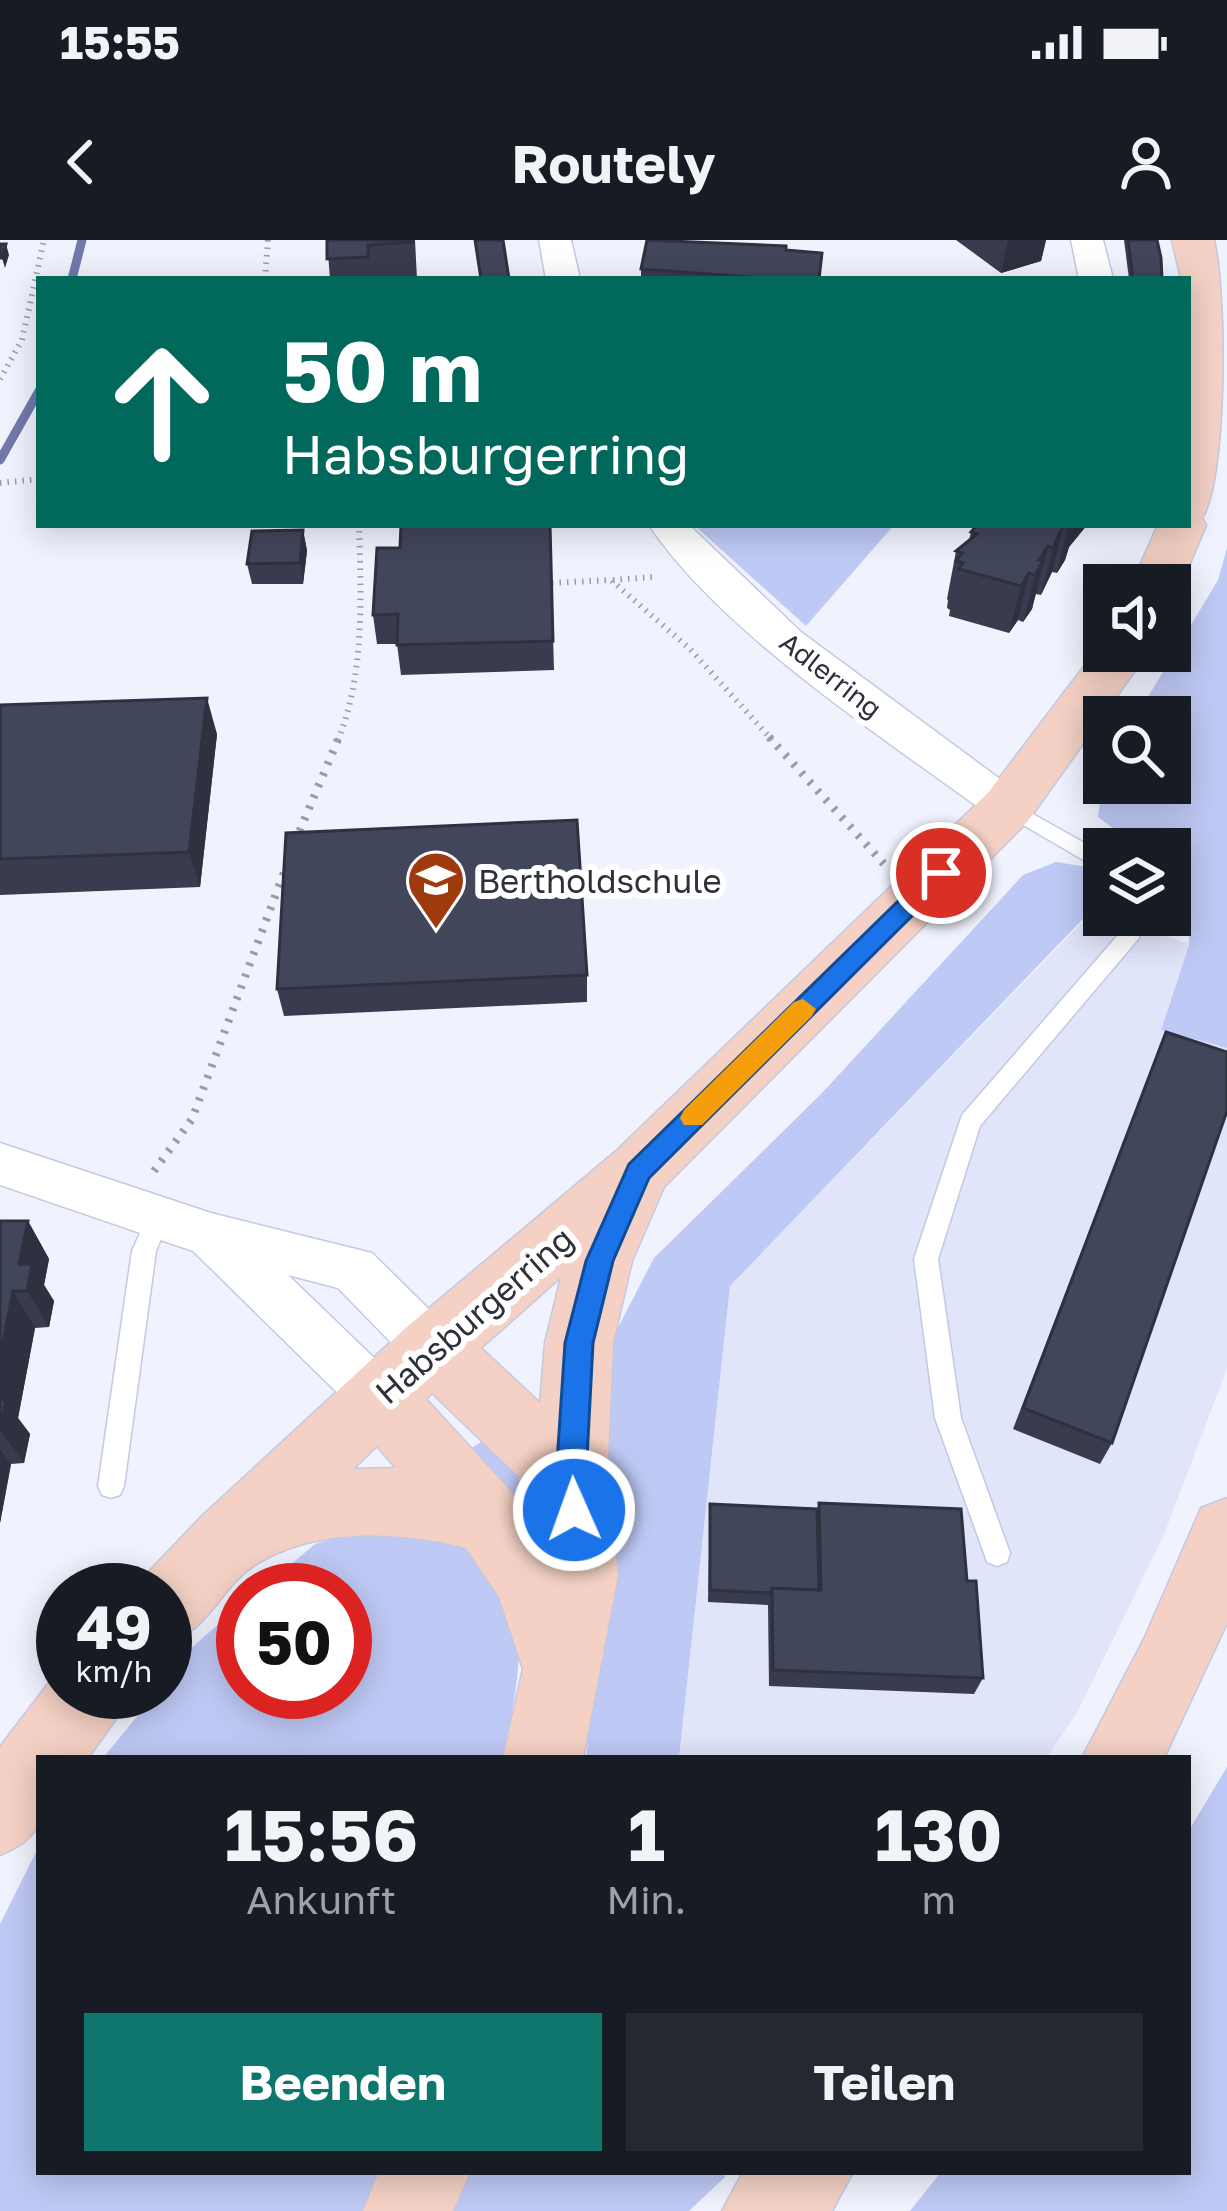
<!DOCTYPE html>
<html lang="de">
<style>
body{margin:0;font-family:"Golos Text",sans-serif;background:#242831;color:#f1f3f6;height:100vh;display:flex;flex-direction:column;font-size:45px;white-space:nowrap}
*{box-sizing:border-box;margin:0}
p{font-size:39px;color:#9ea1a6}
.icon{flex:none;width:66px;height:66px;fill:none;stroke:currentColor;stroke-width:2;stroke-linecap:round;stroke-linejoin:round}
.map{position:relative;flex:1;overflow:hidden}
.sheet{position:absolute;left:36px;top:1515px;width:1155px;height:420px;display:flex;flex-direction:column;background:#171b24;border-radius:0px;box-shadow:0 6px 30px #0003}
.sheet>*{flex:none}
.hud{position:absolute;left:36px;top:36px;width:1155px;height:252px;border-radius:0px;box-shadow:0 6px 30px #0003;background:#00695c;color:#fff;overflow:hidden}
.fabs{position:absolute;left:1083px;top:324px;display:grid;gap:24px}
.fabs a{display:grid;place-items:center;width:108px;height:108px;border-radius:0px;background:#171b24;box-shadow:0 6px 30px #0003;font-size:60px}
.speed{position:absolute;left:36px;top:1323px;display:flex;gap:24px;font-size:60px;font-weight:700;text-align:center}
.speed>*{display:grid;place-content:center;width:156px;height:156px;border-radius:50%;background:#171b24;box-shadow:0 6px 30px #0003;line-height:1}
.speed small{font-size:30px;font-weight:400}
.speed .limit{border:18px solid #d22;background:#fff;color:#111}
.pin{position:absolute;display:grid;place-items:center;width:102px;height:102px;color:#fff;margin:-51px;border:6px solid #fff;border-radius:50%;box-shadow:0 3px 12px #0007}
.me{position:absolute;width:132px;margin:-66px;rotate:358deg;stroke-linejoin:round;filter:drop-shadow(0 0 9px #0008)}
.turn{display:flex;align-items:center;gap:42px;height:252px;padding:0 48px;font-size:54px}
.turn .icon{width:156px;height:156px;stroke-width:2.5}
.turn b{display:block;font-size:84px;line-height:102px}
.eta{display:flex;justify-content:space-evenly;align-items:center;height:204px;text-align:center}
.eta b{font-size:72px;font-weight:700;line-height:84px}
.button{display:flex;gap:24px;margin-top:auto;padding:24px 48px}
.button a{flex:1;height:138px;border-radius:0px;background:#0f766e;color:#fff;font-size:48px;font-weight:700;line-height:138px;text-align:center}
.button a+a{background:#242831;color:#f1f3f6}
.status{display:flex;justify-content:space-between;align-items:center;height:84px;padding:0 60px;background:#171b24;direction:ltr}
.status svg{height:33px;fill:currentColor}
header{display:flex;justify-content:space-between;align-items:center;height:156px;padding:0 48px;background:#171b24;font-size:54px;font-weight:700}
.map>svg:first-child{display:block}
</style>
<div class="status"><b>15:55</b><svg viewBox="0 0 49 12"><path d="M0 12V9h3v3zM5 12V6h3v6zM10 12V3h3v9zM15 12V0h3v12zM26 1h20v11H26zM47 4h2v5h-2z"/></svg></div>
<header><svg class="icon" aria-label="back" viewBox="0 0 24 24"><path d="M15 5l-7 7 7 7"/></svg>Routely<svg class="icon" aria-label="person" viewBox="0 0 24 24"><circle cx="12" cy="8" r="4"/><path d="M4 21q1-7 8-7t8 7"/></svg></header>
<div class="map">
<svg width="1227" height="1971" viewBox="0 0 1227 1971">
<rect width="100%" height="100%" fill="#f0f3fe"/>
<path fill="#e1e5fa" d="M 1092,672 L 1189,704 L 1161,789 L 1227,808 L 1227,1129 L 1163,1297 L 1077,1473 L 1046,1518 L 679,1518 L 730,1046 Z"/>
<g fill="#bfc9f5">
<path d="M 694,285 L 894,285 L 806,386 Z"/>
<path d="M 1227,308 L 1227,808 L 1161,790 L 1189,705 L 1188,645 L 1170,631 L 1170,609 L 1141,609 L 1098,577 L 1104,530 L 1104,543 L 1170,543 L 1170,477 L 1136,477 L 1218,340 Z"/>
<path d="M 1056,622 L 1087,627 L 1104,647 L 1104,657 L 730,1046 L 679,1518 L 586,1518 L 609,1282 L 609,1105 L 654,1018 L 822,853 L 1023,635 Z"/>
<path d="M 486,1199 C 523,1238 543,1275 558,1326 L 463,1213 Z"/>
<path d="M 388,1283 C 406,1287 425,1289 443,1295 C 547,1329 519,1437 503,1518 L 103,1518 L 157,1452 L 165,1452 C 165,1423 221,1383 243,1365 L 243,1452 L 345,1452 L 345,1350 L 261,1350 L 315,1304 Z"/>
<path d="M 1227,1527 L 1227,1971 L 910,1971 L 941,1932 L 1188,1932 L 1188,1592 Z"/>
<path d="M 39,1606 L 39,1932 L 396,1932 L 383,1971 L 0,1971 L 0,1684 Z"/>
<path d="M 455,1932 L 724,1932 L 725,1937 L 689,1971 L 438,1971 Z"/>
</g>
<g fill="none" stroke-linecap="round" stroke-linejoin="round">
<g stroke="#7079aa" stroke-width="9">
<path d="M 72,39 L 82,0"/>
<path d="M 0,220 L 39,151"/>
</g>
<g stroke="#c3c9e3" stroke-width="3">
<g id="lane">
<path d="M 1008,560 L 1104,614 L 1104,632 L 1001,572 L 998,567 Z"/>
<path d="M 1121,675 L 1143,675 L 1139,698 L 980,886 L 938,1019 L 961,1178 L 1010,1313 L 1007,1322 L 997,1326 L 987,1322 L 984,1313 L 935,1178 L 914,1019 L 962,875 L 1118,695 Z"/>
<path d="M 159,965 L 167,968 L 171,975 L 156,1011 L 124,1246 L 120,1255 L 111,1258 L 102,1255 L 98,1246 L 132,1011 L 151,968 Z"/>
</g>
</g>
<g stroke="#c3c9e3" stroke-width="3">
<g id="street">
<path d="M 539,0 L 571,0 L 580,39 L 546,39 Z"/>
<path d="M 1071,0 L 1103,0 L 1113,39 L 1079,39 Z"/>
<path d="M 649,285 L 689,285 L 801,392 L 1023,556 L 1030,567 L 1023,578 L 1008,582 L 993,578 C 888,501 720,392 649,285 Z"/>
<path d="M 0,903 L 211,973 L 372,1013 L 451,1091 L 459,1108 L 451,1125 L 432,1132 L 413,1125 L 338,1048 L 288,1035 L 398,1141 L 406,1158 L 398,1175 L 379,1182 L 360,1175 L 193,1011 L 0,945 Z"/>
</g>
</g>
<g stroke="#c3c9e3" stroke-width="3">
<g id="secondary">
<path d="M 1172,0 L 1214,0 C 1227,54 1227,240 1202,278 L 1206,285 L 1181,345 L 1170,358 L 1170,345 L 1131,345 L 1158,285 L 1188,285 L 1188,39 L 1181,39 Z"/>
<path d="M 1104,400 L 1104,411 L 1149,411 L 1028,581 L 664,947 L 632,1021 L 613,1103 L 607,1238 L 618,1335 L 583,1518 L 503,1518 L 523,1429 L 499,1357 L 466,1308 C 400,1291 316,1287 255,1325 C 218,1349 215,1385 165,1405 L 165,1350 L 135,1350 L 138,1343 L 202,1276 L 408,1086 L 615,912 L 988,553 ZM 561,1037 L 545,1103 L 540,1163 L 481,1108 ZM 432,1153 L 536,1253 L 540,1290 L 515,1256 L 426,1159 ZM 377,1206 L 396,1228 L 353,1229 Z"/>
<path d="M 1227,1258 L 1227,1383 L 1164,1518 L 1082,1518 L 1145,1397 L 1201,1268 Z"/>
<path d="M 63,1424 L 63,1452 L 128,1452 L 116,1479 L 88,1518 L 39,1518 C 39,1570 54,1593 0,1615 L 0,1507 Z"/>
<path d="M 379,1932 L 470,1932 L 453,1971 L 363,1971 Z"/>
<path d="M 743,1932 L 853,1932 L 832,1971 L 722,1971 Z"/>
</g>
</g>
<g stroke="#999ca6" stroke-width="6" stroke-dasharray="1.5 6" stroke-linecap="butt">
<path d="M 265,39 L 268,0"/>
<path d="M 0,139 L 22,100 L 44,0"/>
<path d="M 0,243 L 39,239"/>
<path d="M 613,340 L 653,337"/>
<path d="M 552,343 L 611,340 L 690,409 L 772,500"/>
<path d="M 338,500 C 365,434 361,356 359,285"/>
</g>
<g stroke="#999ca6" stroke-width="8" stroke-dasharray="3 9" stroke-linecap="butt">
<path d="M 769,497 L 884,624"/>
<path d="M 295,602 L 339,497"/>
<path d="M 154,931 L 192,879 L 286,627"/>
</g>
<use href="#lane" fill="#fff" fill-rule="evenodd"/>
<use href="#street" fill="#fff" fill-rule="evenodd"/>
<use href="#secondary" fill="#f4d1c4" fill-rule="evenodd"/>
</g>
<g fill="#393c4e">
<path d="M 327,0 L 415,0 L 417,39 L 330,39 Z"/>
<path d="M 956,0 L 1046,0 L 1041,21 L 1001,33 Z"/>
<path d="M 1124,0 L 1157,0 L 1162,39 L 1129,39 Z"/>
<path d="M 786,10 L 819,39 L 641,39 L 641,29 Z"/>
<path d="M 550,285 L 554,430 L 401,435 L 397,404 L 377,404 L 373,375 L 400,308 Z"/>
<path d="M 977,285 L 1087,285 L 1069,307 L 1065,320 L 1057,333 L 1052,332 L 1041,355 L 1036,354 L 1035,356 L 1032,369 L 1023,382 L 1018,380 L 1009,393 L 949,376 L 950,370 L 947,368 L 948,360 L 947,359 L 956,311 L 969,300 L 971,292 Z"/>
<path d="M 303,290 L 307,311 L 303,344 L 252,344 L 247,324 Z"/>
<path d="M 0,465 L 217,494 L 200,647 L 0,655 Z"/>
<path d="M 587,735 L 587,762 L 284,776 L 277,749 Z"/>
<path d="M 1166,792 L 1112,1203 L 1100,1224 L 1013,1189 Z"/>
<path d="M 0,981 L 28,981 L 49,1019 L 44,1045 L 54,1061 L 49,1087 L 35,1088 L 18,1178 L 30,1194 L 24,1223 L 11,1224 L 0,1283 Z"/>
<path d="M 819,1263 L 967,1341 L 983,1438 L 974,1454 L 769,1446 L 768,1365 L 708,1362 L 710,1264 L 817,1269 Z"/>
</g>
<g fill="#2e3140">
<path d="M 1008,0 L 1046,0 L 1041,21 L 1001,33 Z"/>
<path d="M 6,4 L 9,15 L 5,28 L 2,18 Z"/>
<path d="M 1064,285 L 1052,332 L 1041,355 L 1053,308 Z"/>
<path d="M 1068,285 L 1087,285 L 1069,307 L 1065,320 L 1057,333 Z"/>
<path d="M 303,290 L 307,311 L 303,344 L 300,323 Z"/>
<path d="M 1048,306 L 1032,369 L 1023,382 L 1039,320 Z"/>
<path d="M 1029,333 L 1018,380 L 1009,393 L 1021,346 Z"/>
<path d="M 207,458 L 217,494 L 200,647 L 189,612 Z"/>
<path d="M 28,981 L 49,1019 L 44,1045 L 54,1061 L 49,1087 L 27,1051 L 19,1024 Z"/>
<path d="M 13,1051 L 35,1088 L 18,1178 L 30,1194 L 24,1223 L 0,1190 L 0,1117 Z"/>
<path d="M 0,1209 L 11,1224 L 0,1283 Z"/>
</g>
<g fill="#42465b" stroke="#2e3140" stroke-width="3">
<path d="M 327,0 L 413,0 L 413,2 L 368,5 L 368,17 L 327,19 Z"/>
<path d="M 475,0 L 503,0 L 509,39 L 481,39 Z"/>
<path d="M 647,0 L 786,6 L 786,10 L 822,13 L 819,39 L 776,39 L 641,29 Z"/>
<path d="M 1128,0 L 1157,0 L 1161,18 L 1162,39 L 1133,39 Z"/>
<path d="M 0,4 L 6,4 L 2,18 L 0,18 Z"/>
<path d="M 401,285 L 550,285 L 553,401 L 397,405 L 398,374 L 373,375 L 377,308 L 400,308 Z"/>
<path d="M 977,285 L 1063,285 L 1053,308 L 1048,306 L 1039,320 L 1043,321 L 1035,335 L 1029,333 L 1021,346 L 959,329 L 963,323 L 956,321 L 962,313 L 956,311 L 977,294 L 971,292 Z"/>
<path d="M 303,290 L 300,323 L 247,324 L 252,291 Z"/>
<path d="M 207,458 L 189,612 L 0,619 L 0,465 Z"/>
<path d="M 577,580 L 587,735 L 277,749 L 286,593 Z"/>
<path d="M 1166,792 L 1227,812 L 1227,871 L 1112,1203 L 1023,1168 Z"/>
<path d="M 0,981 L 28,981 L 19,1024 L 32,1024 L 27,1051 L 13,1051 L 0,1117 Z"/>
<path d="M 0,1160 L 6,1160 L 0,1190 Z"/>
<path d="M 819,1263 L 961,1269 L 967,1341 L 976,1341 L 983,1438 L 773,1430 L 772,1348 L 821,1350 Z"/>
<path d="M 710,1264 L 817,1269 L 819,1350 L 772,1348 L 770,1353 L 710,1350 Z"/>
</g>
<path fill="#1a73e8" stroke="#114b97" stroke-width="3" d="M 941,624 L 953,633 L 949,639 L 649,938 L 613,1021 L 593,1103 L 586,1238 L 589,1270 L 585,1281 L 574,1285 L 563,1281 L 556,1238 L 565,1103 L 586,1021 L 629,924 L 933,627 Z"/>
<path fill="#f59e0b" d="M 803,759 L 816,769 L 812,776 L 702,885 L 684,885 L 680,878 L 684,870 L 794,762 Z"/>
<defs>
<g id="school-pin" transform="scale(3)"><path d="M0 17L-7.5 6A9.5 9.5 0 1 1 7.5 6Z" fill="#9f3a0d" stroke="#fff"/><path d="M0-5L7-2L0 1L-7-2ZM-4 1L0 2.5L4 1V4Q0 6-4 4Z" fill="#fff"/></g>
</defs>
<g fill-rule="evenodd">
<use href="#school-pin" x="436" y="640"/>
</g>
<g text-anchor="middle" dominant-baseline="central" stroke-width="12" stroke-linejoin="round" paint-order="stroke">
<g font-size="27" fill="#2e303a" stroke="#fff">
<text transform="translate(831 435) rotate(38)">Adlerring</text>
</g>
<g font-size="33" fill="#2e303a" stroke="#fff" text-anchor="start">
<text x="478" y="640">Bertholdschule</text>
</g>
<g font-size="33" fill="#2e303a" stroke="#fff">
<text transform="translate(474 1075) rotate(-41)">Habsburgerring</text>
</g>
</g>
</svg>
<div class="fabs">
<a><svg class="icon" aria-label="sound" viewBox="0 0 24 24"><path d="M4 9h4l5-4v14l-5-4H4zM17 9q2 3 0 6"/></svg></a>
<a><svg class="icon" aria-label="search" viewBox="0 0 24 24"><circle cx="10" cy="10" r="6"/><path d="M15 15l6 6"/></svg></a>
<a><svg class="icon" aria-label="layers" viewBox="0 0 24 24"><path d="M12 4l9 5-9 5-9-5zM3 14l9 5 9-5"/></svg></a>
</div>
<div class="speed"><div>49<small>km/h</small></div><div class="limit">50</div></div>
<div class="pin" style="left:941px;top:633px;background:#d93025"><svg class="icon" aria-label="arrive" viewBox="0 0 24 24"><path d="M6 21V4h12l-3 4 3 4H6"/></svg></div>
<svg class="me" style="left:574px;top:1270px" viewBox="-20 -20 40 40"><circle r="17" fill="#1a73e8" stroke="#fff" stroke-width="3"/><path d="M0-11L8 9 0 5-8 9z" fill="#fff"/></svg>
<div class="hud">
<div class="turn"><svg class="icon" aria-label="ahead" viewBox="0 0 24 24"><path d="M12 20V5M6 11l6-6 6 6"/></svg><div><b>50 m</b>Habsburgerring</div></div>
</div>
<section class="sheet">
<div class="eta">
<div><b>15:56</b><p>Ankunft</p></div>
<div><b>1</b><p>Min.</p></div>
<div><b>130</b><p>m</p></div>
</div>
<div class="button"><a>Beenden</a><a>Teilen</a></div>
</section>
</div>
